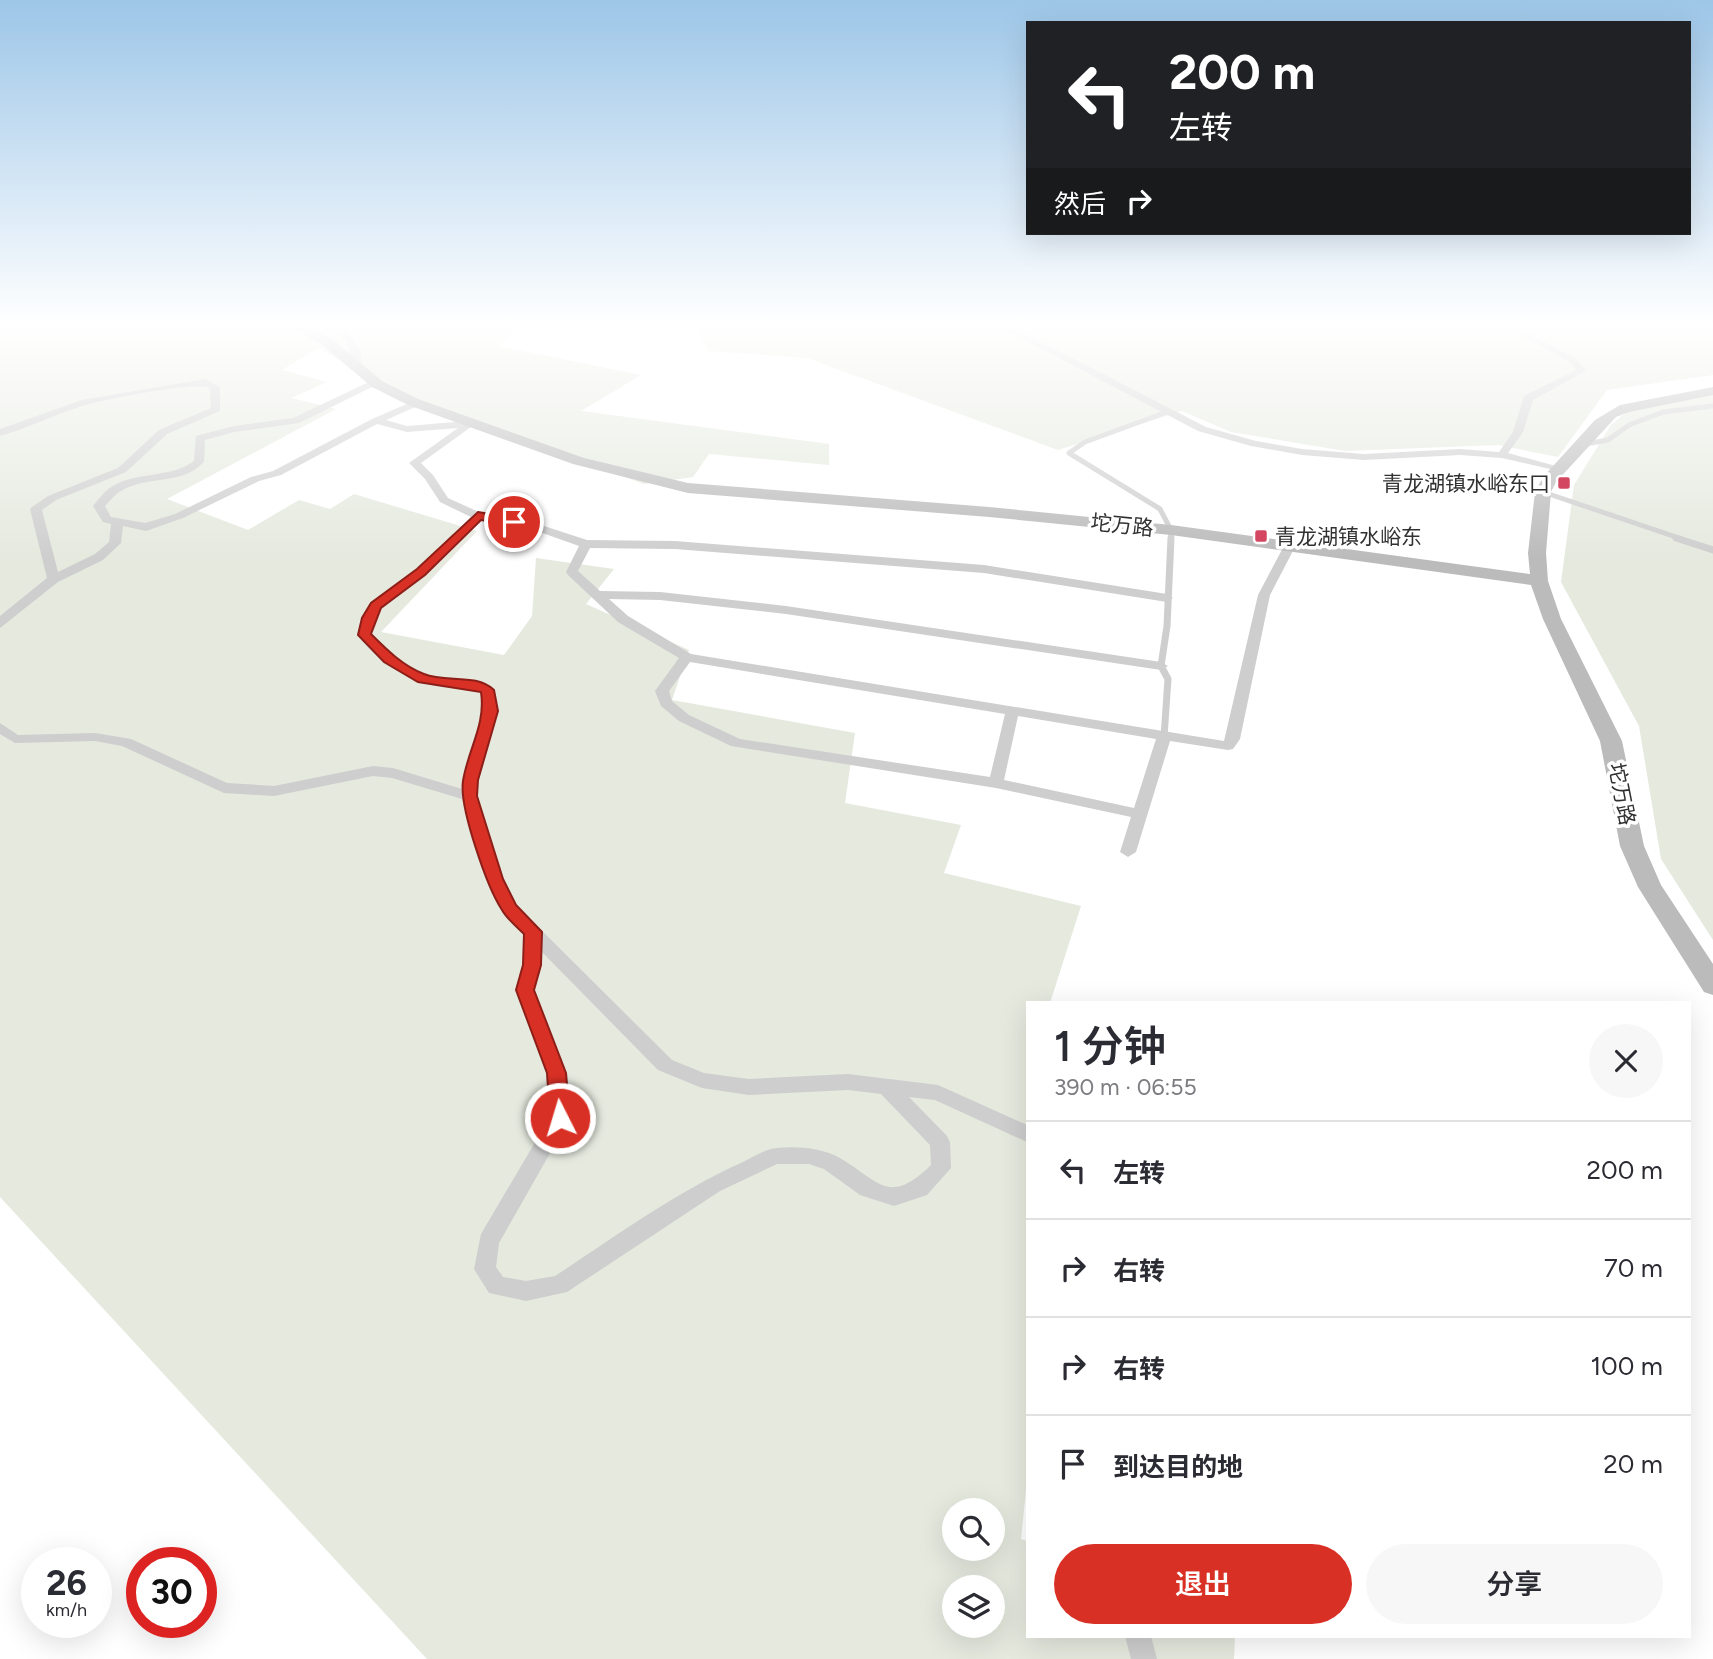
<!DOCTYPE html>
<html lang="zh">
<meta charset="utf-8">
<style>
body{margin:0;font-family:Figtree,"Noto Sans SC",sans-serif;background:#f7f7f7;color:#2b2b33;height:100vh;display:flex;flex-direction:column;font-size:26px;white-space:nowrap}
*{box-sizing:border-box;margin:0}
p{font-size:23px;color:#7c7c81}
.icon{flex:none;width:38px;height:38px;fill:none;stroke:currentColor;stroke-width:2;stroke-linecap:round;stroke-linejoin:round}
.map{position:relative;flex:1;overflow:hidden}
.sheet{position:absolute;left:1026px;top:1001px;width:665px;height:637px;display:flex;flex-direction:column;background:#fff;border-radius:0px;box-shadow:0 7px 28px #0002}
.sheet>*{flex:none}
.banner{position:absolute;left:1026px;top:21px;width:665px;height:214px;border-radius:0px;box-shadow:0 7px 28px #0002;background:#202124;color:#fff;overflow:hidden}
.fabs{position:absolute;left:942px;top:1498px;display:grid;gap:14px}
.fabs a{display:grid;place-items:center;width:63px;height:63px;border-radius:50%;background:#fff;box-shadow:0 7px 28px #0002;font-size:35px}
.speed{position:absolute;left:21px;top:1547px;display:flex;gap:14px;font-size:35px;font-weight:700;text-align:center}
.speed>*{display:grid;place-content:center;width:91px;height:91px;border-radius:50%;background:#fff;box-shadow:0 7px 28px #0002;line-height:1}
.speed small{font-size:18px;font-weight:400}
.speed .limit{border:10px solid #d22;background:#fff;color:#111}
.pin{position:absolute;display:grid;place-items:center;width:60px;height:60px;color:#fff;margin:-30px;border:4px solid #fff;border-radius:50%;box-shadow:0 2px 7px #0007}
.me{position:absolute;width:77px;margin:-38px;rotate:355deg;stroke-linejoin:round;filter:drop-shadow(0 0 5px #0008)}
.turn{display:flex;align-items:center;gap:24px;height:147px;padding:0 28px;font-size:32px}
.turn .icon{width:91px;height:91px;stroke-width:2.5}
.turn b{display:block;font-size:49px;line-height:60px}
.then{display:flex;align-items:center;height:66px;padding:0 28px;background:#0003;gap:14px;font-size:26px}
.round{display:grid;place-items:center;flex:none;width:74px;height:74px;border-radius:37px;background:#f7f7f7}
.headline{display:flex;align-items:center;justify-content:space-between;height:119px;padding:0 28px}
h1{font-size:42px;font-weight:600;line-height:52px}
.cta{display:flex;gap:14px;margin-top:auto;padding:14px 28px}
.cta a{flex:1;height:80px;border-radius:42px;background:#d93025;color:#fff;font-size:28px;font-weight:600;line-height:80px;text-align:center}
.cta a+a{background:#f7f7f7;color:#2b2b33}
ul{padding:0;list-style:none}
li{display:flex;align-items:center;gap:21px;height:98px;padding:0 28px;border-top:2px solid #e1e1e2}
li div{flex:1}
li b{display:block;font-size:26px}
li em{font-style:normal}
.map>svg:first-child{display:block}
</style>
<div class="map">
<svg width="1713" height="1659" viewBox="0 0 1713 1659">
<rect width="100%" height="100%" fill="#fff"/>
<g fill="#e5e9de" fill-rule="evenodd">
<path d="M 0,327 L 522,327 L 498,346 L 641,375 L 581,411 L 829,444 L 829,465 L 709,454 L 693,477 L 644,484 L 395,394 L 319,348 L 282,370 L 327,382 L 291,398 L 336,409 L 167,499 L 248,530 L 299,500 L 330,509 L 354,494 L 477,531 L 381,632 L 504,655 L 532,616 L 536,558 L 614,569 L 586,604 L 689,650 L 672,700 L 855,733 L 845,803 L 961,825 L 944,873 L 1081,906 L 1050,1003 L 1027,1003 L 1027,1480 L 1021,1539 L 1027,1541 L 1027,1636 L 1235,1636 L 1234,1659 L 427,1659 L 0,1197 ZM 954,1510 L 992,1510 L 992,1549 L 954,1549 ZM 954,1587 L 992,1587 L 992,1626 L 954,1626 Z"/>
<path d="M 1713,327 L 1713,375 L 1607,390 L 1558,457 L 1498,445 L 1345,451 L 1231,432 L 1182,411 L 1058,450 L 807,358 L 708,351 L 697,328 Z"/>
<path d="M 1713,392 L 1713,940 L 1661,859 L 1639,726 L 1561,582 L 1574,485 L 1611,425 L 1635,405 Z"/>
</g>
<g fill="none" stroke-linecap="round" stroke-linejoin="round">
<g stroke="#cecece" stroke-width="5">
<path d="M 1167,412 L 1085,442 L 1069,453 L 1160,509 L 1171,530 L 1171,539"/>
<path d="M 1585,444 L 1608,440 L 1629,425 L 1663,412 L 1713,406"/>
<path d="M 1543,492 L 1682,539"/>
</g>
<g stroke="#cecece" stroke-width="7">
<path d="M 1676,538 L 1713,550"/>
<path d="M 1164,737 L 1168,679 L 1161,666 L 1167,626 L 1171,538"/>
</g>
<g fill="#cecece" fill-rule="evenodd">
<path d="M 331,327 L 341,327 C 355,336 364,353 362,369 L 356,369 L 345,340 Z"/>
<path d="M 1000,327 L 1012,327 L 1206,427 L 1256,441 L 1302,449 L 1364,454 L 1460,449 L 1499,452 L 1513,432 L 1524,396 L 1576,370 L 1571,363 L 1507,327 L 1517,327 L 1577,359 L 1586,371 L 1533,400 L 1523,432 L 1508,453 L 1563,468 L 1563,472 L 1502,458 L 1460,455 L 1364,460 L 1302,455 L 1251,446 L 1198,431 Z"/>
<path d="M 205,379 L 220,387 L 220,411 L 167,434 L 126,472 L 56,500 L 42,510 L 58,572 L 95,554 L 109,542 L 111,524 L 103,522 L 93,506 C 99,499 105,490 113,486 C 138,471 169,479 194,461 L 196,436 L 234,426 L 293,418 L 375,379 L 380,382 L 378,384 L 299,423 L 234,432 L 205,440 L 204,462 C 181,486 147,475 121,491 C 115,494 110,501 105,506 L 111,517 L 145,523 L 175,514 L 251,477 L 273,471 L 372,419 L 416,400 L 421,403 L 420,405 L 386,420 L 407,426 L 467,421 L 475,424 L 421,463 L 433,475 L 448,498 L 481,513 L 541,525 L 587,540 L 675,541 L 984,565 L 1167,594 L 1173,598 L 1167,602 L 984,573 L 675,549 L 590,548 L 578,571 L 600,591 L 660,592 L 786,606 L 1161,662 L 1168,666 L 1161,670 L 786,614 L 660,600 L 609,599 L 628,616 L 691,654 L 1224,741 L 1258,595 L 1286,542 L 1294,542 L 1296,545 L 1270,595 L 1240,739 L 1233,749 L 1228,750 L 1170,741 L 1136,852 L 1128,857 L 1120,852 L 1131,817 L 996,788 L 731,746 L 679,721 L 661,706 L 655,691 L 679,658 L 618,622 L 568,575 L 566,572 L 579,546 L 534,530 L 481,520 L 425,575 L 381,607 L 374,618 L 371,634 C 388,651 406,668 429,676 C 449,682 478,676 494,690 L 498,711 L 479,780 L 477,796 L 503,879 L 517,906 L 672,1060 L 704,1073 L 749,1079 L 848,1074 L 938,1085 L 1027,1125 L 1027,1142 L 935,1100 L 909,1097 L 947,1136 L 950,1142 L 951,1168 L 927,1195 L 894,1206 L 860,1195 L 824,1169 L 809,1164 L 777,1164 L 720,1191 L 567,1292 L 526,1301 L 489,1293 L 474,1269 L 481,1234 L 550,1117 L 546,1073 L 516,990 L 523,965 L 524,934 L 504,913 L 487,879 L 462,799 L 392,778 L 373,776 L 274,796 L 224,793 L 122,746 L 95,741 L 15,743 L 0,734 L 0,723 L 18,735 L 95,733 L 131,739 L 227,783 L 274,786 L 373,766 L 393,768 L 462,789 L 484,711 L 481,692 C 466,688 451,689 436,686 C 405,680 377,660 357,635 L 362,618 L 371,602 L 417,569 L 471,517 L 440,502 L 425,479 L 409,463 L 458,428 L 407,432 L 377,424 L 281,475 L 259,481 L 183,518 L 146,531 L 123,526 L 121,543 L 103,560 L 58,582 L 0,628 L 0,616 L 47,578 L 30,509 L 32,507 L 48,496 L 118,468 L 159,430 L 211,408 L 210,388 C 196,381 101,400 82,406 C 54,415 28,428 0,436 L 0,429 L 82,400 ZM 690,662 L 1005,714 L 990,777 L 740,739 L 689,715 L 672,701 L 669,691 ZM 1018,716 L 1156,739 L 1134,808 L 1004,780 ZM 541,951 L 658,1070 L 702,1088 L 749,1095 L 848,1090 L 881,1094 L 930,1145 L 931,1165 C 889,1206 880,1182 840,1158 C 822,1148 798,1146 777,1148 C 765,1149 753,1157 743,1162 C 676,1192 616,1236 555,1276 L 526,1281 L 503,1277 L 496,1267 L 499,1243 L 570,1118 L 566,1073 L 534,990 L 541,965 Z"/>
<path d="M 1125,1636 L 1151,1636 L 1157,1659 L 1131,1659 Z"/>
</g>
<path fill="#bbb" fill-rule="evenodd" d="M 290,327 L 306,327 L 331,338 L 382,381 L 418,399 L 584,458 L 688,483 L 989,507 L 1171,525 L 1530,574 L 1528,553 L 1535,492 L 1543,477 L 1595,420 L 1620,405 L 1713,387 L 1713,395 L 1629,412 L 1616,417 L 1556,482 L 1551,492 L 1546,553 L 1548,581 L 1561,619 L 1622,741 L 1644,846 L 1661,885 L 1713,964 L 1713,995 L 1704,992 L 1638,887 L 1620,846 L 1600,741 L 1543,619 L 1531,585 L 1171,535 L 989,517 L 688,493 L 573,464 L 408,405 L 372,387 L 321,344 Z"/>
</g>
<linearGradient id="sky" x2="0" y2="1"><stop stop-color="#9dc6e8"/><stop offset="0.58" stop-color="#fff"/><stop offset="1" stop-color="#fff" stop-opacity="0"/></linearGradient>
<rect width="1713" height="559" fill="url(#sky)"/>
<path fill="#d93025" stroke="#8d1f18" stroke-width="2" d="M 478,512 L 514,518 L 520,522 L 514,526 L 481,520 L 425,575 L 381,608 L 371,634 C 387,650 403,666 424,674 C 446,683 476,673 494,690 L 498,711 L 478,780 L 477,796 L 503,879 L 516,905 L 542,932 L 541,965 L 534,990 L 566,1073 L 570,1118 L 567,1124 L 560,1127 L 553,1124 L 550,1118 L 547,1073 L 516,990 L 523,965 L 524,934 C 517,927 507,919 502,910 C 487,887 459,807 463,781 C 468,749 486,725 481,692 L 418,682 L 384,662 L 358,635 L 362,618 L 371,603 L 417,569 Z"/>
<g fill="#d44761" stroke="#fff" stroke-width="2.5">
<rect x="1557" y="476" width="14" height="14" rx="3.5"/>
<rect x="1254" y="529" width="14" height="14" rx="3.5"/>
</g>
<g text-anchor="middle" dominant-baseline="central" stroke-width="7" stroke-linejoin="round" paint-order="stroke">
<g font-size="21" fill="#313131" stroke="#fff" text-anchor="end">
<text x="1550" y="483">青龙湖镇水峪东口</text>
<text x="1275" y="536" text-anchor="start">青龙湖镇水峪东</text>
</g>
<g font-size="21" fill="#313131" stroke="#fff">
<text transform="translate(1122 525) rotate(6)">坨万路</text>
<text transform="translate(1622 794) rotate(79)">坨万路</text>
</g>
</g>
</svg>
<div class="fabs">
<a><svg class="icon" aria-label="search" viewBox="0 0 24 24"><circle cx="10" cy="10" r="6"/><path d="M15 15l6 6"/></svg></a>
<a><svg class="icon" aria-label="layers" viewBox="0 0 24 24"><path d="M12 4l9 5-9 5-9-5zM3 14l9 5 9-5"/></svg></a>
</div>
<div class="speed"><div>26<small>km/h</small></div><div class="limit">30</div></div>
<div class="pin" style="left:514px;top:522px;background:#d93025"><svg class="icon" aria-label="arrive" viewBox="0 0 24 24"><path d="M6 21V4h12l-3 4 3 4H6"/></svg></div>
<svg class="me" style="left:560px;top:1118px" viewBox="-20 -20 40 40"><circle r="17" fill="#d93025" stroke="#fff" stroke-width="3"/><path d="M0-11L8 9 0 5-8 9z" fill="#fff"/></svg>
<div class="banner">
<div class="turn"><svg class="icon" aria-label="left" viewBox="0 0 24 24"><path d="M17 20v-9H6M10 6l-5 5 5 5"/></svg><div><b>200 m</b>左转</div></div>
<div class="then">然后<svg class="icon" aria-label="right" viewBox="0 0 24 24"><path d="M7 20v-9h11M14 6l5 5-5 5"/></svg></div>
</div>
<section class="sheet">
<div class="headline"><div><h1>1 分钟</h1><p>390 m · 06:55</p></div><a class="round"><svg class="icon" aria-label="close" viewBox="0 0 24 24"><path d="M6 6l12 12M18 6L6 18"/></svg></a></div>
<ul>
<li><svg class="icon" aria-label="left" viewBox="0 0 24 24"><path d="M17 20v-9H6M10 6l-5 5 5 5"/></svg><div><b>左转</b></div><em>200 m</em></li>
<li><svg class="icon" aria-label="right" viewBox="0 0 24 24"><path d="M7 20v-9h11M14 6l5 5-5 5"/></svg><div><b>右转</b></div><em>70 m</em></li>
<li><svg class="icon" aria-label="right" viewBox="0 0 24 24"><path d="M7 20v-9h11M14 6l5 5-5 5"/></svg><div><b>右转</b></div><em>100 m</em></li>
<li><svg class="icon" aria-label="arrive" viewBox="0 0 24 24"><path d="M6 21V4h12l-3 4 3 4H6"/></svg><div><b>到达目的地</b></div><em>20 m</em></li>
</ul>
<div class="cta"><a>退出</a><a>分享</a></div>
</section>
</div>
